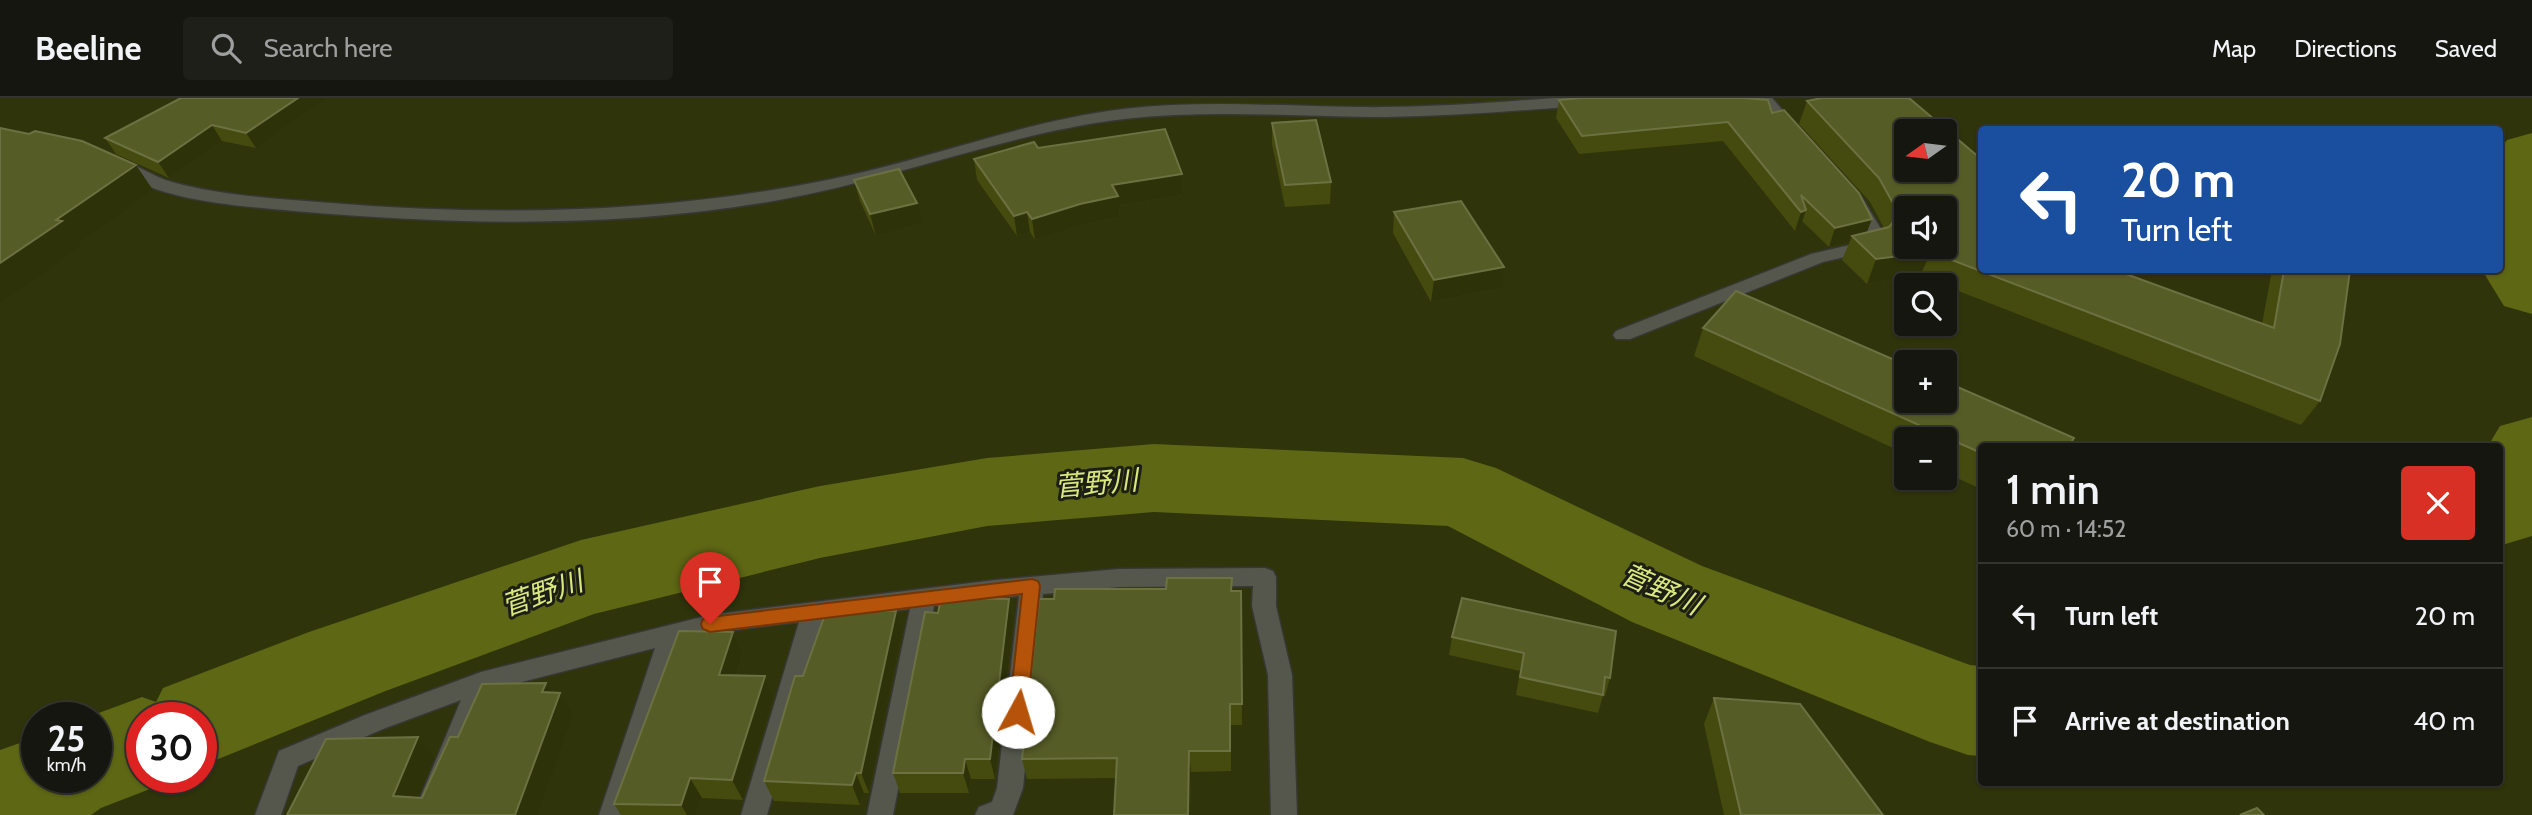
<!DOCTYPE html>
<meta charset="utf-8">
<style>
body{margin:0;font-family:Cabin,"Noto Sans JP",sans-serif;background:#1f1f19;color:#f1f3f6;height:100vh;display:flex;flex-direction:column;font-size:26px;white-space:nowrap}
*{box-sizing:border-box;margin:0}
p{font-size:23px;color:#9e9f9f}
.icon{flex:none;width:38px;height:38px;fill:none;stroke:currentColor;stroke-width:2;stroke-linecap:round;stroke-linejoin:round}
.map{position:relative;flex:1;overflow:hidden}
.drawer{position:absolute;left:1978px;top:345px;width:525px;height:343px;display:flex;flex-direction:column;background:#161610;border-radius:7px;box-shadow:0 2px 5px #0004,0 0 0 2px #353530}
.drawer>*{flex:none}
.banner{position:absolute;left:1978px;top:28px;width:525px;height:147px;border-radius:7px;box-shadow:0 2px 5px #0004,0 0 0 2px #353530;background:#1a4fa0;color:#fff;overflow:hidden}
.needle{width:46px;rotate:256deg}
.controls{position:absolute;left:1894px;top:21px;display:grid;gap:14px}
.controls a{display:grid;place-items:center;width:63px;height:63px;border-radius:7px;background:#161610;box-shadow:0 2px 5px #0004,0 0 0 2px #353530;font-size:35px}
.speed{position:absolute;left:21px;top:604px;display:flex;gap:14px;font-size:35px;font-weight:700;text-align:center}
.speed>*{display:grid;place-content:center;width:91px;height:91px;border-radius:50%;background:#161610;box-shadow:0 2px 5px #0004,0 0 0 2px #353530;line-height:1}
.speed small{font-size:18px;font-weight:400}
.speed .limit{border:10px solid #d22;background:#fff;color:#111}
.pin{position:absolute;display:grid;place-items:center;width:60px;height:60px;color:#fff;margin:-72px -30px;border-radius:50% 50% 50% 0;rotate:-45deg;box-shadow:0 0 7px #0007}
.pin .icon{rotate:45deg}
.me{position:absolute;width:77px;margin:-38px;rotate:6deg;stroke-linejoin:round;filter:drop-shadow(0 0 5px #0008)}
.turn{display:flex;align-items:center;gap:24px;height:147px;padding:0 28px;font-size:32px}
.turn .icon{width:91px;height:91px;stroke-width:2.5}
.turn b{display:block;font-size:49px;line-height:60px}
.round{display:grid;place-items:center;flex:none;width:74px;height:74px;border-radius:7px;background:#1f1f19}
.headline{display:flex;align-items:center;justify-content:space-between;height:119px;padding:0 28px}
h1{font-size:42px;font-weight:600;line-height:52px}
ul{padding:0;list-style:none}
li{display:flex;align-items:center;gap:21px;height:105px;padding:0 28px;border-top:2px solid #353530}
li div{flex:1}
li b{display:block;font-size:26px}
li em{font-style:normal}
header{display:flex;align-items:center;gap:42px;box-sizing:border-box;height:98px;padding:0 35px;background:#161610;border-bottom:2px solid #353530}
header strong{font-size:33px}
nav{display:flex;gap:38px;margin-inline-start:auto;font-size:24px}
.search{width:490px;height:63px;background:#1f1f19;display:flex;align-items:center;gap:18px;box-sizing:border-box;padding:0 24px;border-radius:7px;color:#9e9f9f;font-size:26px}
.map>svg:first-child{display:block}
</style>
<header>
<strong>Beeline</strong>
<div class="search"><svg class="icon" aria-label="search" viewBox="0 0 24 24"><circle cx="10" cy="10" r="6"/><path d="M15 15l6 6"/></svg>Search here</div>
<nav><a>Map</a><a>Directions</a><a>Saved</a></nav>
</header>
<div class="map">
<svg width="2532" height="717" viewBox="0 0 2532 717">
<rect width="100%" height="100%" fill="#1d1e15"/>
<path fill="#2f340b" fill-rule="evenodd" d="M 0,0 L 2532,0 L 2532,717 L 0,717 ZM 1981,32 L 2499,32 L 2499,172 L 1981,172 ZM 1906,33 L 1944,33 L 1944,72 L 1906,72 ZM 1906,110 L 1944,110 L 1944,149 L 1906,149 ZM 1906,187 L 1944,187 L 1944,226 L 1906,226 ZM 1906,264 L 1944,264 L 1944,303 L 1906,303 ZM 1906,341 L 1944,341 L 1944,380 L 1906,380 ZM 1981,348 L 2499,348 L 2499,684 L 1981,684 ZM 37,620 L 96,620 L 96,679 L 37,679 ZM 142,620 L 201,620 L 201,679 L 142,679 Z"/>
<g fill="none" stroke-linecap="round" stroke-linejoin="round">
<g fill="#5d6714" fill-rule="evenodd">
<path d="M 2532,35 L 2532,216 L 2504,208 L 2482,172 L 2499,172 L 2499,53 L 2507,42 Z"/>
<path d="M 2532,319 L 2532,438 L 2499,448 L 2499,348 L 2488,348 L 2500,328 Z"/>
<path d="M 1154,346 L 1463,360 L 1496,370 L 1702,468 L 1970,567 L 1981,568 L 1981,658 L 1968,657 L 1930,644 L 1632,524 L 1448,428 L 1154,414 L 987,428 L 820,460 L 594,516 L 383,594 L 201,668 L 201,620 L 142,620 L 142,679 L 181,679 L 101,710 L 91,717 L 0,717 L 0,652 L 37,639 L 37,679 L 96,679 L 96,620 L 85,620 L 142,599 L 156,604 L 163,590 L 309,534 L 581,442 L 820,388 L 987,360 Z"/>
</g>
<g stroke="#373833" stroke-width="3">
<g id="minor">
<path d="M 1554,0 L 1633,0 L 1625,5 C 1545,10 1466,18 1386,19 C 1299,19 1211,11 1124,21 C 1007,35 895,81 779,102 C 619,131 455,127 294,113 C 241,108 149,103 110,66 L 118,61 C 137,66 153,79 172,84 C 223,98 278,101 331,105 C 499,119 667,115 832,81 C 930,61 1024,23 1123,11 C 1201,2 1279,8 1357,9 C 1423,10 1488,5 1554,0 Z"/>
<path d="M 1755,0 L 1772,0 L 1799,31 L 1801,34 L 1799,37 L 1787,37 Z"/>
<path d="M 1855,97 L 1861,98 L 1887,141 L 1879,151 L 1823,164 L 1630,241 L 1616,241 L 1613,237 L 1616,233 L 1811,156 L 1867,143 L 1869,141 L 1846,102 Z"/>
<path d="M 1265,470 L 1273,473 L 1276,479 L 1276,508 L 1292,577 L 1297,717 L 1271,717 L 1268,577 L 1252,508 L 1253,488 L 1119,489 L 1043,496 L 1023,690 L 1013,717 L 975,717 L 979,709 L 992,704 L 997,690 L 1019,498 L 934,508 L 893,717 L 867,717 L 910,511 L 824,521 L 767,717 L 741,717 L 799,524 L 710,535 L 681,543 L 625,717 L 599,717 L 655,550 L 490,592 L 439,717 L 413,717 L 461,602 L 383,631 L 298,668 L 281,717 L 255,717 L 279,653 L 365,617 L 481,574 L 710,517 L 995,482 L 1119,471 Z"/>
</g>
</g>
<use href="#minor" fill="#55574c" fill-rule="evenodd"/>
</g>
<g fill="#454b0f">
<path d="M 181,0 L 325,0 L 326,2 L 256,50 L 222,43 L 169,80 L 116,56 L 105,40 Z"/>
<path d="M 1559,2 L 1772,15 L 1867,134 L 1884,130 L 1870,104 L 1799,26 L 1807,3 L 1981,172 L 2262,226 L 2272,172 L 2350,172 L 2320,303 L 2301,327 L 1920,178 L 1867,186 L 1842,162 L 1850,143 L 1829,149 L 1802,123 L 1800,130 L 1795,133 L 1723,43 L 1579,56 L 1556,20 Z"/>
<path d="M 1272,25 L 1331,84 L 1330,106 L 1285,109 L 1272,46 Z"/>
<path d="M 1038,50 L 1182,76 L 1183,97 L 1119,107 L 1120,119 L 1082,127 L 1035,142 L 1030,134 L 1017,138 L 977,82 L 974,61 Z"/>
<path d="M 854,82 L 922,126 L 876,138 L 860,103 Z"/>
<path d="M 1394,114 L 1501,190 L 1431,204 L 1393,135 Z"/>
<path d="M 1703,230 L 1981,348 L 1981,391 L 1944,374 L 1944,341 L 1906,341 L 1906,356 L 1694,258 Z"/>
<path d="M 1232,480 L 1232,493 L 1241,493 L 1242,627 L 1231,627 L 1231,673 L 1191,674 L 1190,717 L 1114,717 L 1116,680 L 1027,681 L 1022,661 L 1054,501 L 1166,491 Z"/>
<path d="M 1462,500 L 1610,580 L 1605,598 L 1603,598 L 1598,615 L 1516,597 L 1520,573 L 1449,557 L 1452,539 Z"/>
<path d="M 1009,501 L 1014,522 L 995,681 L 971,681 L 969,695 L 900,695 L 893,675 L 938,515 Z"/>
<path d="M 733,534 L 743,555 L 736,577 L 765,578 L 774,599 L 743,702 L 702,700 L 696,717 L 621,717 L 614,706 Z"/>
<path d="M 902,534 L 869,695 L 864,695 L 860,707 L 774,703 L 764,683 L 803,578 Z"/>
<path d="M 1714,600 L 1883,717 L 1724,717 L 1704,626 Z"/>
</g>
<g fill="#2e3208">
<path d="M 298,0 L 325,0 L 326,2 L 256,50 L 246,35 Z"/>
<path d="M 212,27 L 222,43 L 169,80 L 158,64 Z"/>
<path d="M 136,67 L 153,92 L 78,145 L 81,148 L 0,205 L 0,165 L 56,122 Z"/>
<path d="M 1182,76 L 1183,97 L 1119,107 L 1120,119 L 1082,127 L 1035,142 L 1032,121 L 1112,87 Z"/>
<path d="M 917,105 L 922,126 L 876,138 L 870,116 Z"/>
<path d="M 1806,112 L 1800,130 L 1795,133 L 1801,114 Z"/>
<path d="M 1027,114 L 1030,134 L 1017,138 L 1014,118 Z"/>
<path d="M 1872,121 L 1865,139 L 1852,138 L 1850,143 L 1829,149 L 1835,130 Z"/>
<path d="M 1931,154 L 1920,178 L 1867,186 L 1876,161 Z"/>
<path d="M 1504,169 L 1501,190 L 1431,204 L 1434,182 Z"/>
<path d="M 1009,501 L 1014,522 L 995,681 L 990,661 Z"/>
<path d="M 896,513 L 902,534 L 869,695 L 861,675 Z"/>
<path d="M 733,534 L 743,555 L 729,598 L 719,577 Z"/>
<path d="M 765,578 L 774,599 L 743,702 L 732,682 Z"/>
<path d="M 546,585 L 557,602 L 560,595 L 573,615 L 537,717 L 515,717 L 542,594 Z"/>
<path d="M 418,639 L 434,660 L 411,717 L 393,698 Z"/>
<path d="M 1189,653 L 1191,674 L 1190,717 L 1188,717 Z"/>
<path d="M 965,661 L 971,681 L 969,695 L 963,675 Z"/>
<path d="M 856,675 L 864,695 L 860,707 L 852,687 Z"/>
<path d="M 690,680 L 702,700 L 696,717 L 687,717 L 681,707 Z"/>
</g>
<g fill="#565c26" stroke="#6c7142" stroke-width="2" fill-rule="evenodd">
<path d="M 181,0 L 298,0 L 246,35 L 212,27 L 158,64 L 105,40 Z"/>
<path d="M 1580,0 L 1744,0 L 1768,2 L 1772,15 L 1784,12 L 1859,95 L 1872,121 L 1835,130 L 1801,97 L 1806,112 L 1801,114 L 1728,24 L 1582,38 L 1559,2 Z"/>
<path d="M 1822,0 L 1909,0 L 1981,61 L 1981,172 L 2115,172 L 2274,230 L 2284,172 L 2350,172 L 2340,246 L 2320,303 L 1931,154 L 1876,161 L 1852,138 L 1889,129 L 1899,116 L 1879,80 L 1807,3 ZM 1906,33 L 1944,33 L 1944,72 L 1906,72 ZM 1906,110 L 1944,110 L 1944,149 L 1906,149 Z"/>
<path d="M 1316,22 L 1331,84 L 1285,87 L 1272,25 Z"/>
<path d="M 0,30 L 29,36 L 35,33 L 82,43 L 136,67 L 56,122 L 62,123 L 0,165 Z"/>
<path d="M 1165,31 L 1182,76 L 1112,87 L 1118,98 L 1080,106 L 1032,121 L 1027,114 L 1014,118 L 974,61 L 1034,44 L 1038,50 Z"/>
<path d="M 899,71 L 917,105 L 870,116 L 854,82 Z"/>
<path d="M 1461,103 L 1504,169 L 1434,182 L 1394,114 Z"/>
<path d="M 1736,193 L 1906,267 L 1906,303 L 1944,303 L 1944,283 L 2074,340 L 2069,348 L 1981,348 L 1981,355 L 1703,230 Z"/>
<path d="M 1167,480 L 1232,480 L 1231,493 L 1241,493 L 1242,606 L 1230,606 L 1230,653 L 1189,653 L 1188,717 L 1114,717 L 1117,660 L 1022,661 L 1039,501 L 1054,501 L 1055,491 L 1166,491 Z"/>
<path d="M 941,500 L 1009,501 L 990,661 L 965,661 L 963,675 L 893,675 L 925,514 L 938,515 Z"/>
<path d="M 1462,500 L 1616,533 L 1610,580 L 1605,579 L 1603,597 L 1520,579 L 1524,555 L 1452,539 Z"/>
<path d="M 827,511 L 896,513 L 861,675 L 856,675 L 852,687 L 764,683 L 795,578 L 803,578 Z"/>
<path d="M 679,533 L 733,534 L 719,577 L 765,578 L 732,682 L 690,680 L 681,707 L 614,706 Z"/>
<path d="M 546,585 L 542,594 L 560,595 L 515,717 L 287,717 L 326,641 L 418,639 L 393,698 L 422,700 L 450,639 L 458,639 L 482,586 Z"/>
<path d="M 1714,600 L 1800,606 L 1883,717 L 1741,717 Z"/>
<path d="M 2257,710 L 2264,717 L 2240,717 Z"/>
</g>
<path fill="#b45309" stroke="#753606" stroke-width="2" d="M 1032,481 L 1038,483 L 1040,488 L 1027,614 L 1025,620 L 1018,622 L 1011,620 L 1009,614 L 1022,496 L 710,534 L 703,531 L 701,526 L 703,521 L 710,519 Z"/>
<g text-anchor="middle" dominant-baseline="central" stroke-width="6" stroke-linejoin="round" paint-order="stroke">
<g font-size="28" font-style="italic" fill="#d9e97e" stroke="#1d1e15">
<text transform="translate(1096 385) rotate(-5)">菅野川</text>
<text transform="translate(1661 491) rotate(24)">菅野川</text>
<text transform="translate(542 495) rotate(-19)">菅野川</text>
</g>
</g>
</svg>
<div class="controls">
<a><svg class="needle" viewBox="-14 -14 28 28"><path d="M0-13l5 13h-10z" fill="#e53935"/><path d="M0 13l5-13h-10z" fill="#9e9f9f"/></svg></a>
<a><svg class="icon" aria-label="sound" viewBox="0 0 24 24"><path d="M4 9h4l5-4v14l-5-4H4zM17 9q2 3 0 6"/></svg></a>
<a><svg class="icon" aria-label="search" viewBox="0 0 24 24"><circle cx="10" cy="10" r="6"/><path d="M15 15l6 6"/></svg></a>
<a>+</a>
<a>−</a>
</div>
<div class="speed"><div>25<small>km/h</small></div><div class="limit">30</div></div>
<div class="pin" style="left:710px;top:526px;background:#d93025"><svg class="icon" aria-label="arrive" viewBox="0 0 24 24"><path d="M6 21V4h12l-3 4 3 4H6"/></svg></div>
<svg class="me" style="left:1018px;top:614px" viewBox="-20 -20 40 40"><circle r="19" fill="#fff"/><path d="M0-13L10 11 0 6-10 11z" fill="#b45309"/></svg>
<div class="banner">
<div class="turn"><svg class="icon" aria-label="left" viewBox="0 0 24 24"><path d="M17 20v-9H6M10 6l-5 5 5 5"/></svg><div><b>20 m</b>Turn left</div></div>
</div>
<section class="drawer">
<div class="headline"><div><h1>1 min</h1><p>60 m · 14:52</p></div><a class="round" style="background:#d93025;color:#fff"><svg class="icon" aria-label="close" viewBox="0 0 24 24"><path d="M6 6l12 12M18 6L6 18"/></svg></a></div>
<ul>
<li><svg class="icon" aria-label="left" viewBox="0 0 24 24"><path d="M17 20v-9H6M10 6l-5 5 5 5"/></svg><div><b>Turn left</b></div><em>20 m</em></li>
<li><svg class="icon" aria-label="arrive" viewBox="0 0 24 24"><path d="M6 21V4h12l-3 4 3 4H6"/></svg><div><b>Arrive at destination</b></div><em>40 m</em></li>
</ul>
</section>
</div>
